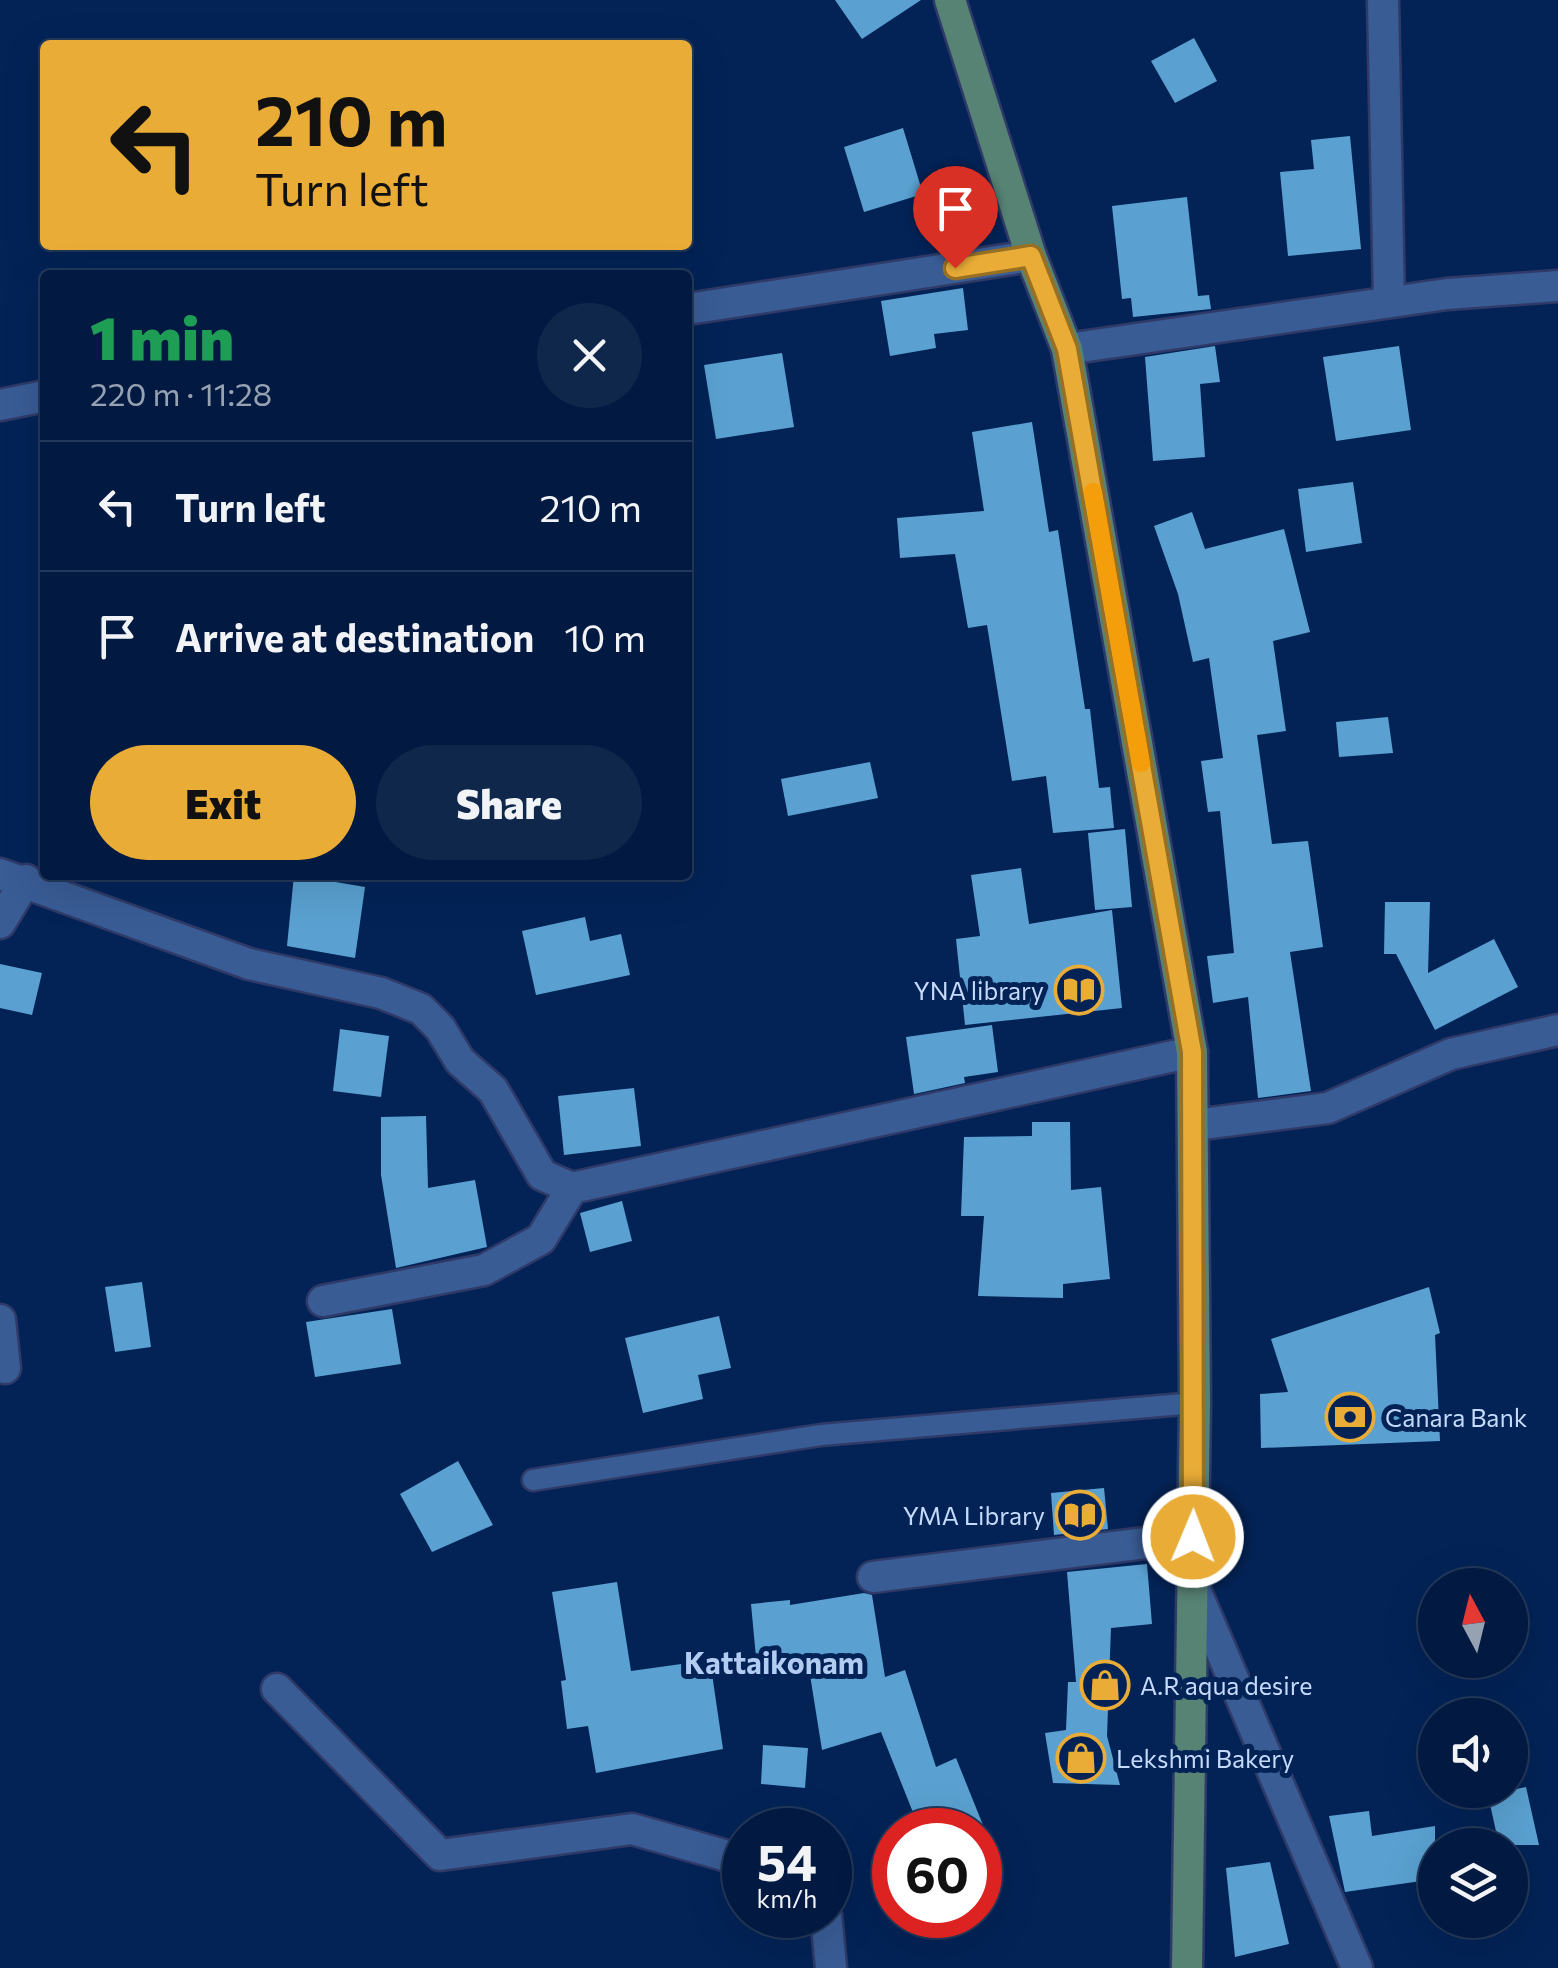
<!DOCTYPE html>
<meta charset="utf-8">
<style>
body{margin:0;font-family:Commissioner,sans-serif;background:#10274c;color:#f1f3f6;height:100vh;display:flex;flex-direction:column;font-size:38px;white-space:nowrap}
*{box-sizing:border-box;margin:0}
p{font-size:32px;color:#96a1b1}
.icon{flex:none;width:55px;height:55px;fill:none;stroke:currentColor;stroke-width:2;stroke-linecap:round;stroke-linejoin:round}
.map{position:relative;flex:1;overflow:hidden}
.side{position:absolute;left:40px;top:270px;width:652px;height:610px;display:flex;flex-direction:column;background:#021a41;border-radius:10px;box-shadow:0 10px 40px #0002,0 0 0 2px #23385a}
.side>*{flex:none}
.banner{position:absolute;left:40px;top:40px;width:652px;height:210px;border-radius:10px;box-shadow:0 10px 40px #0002,0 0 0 2px #23385a;background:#e8ac37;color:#111;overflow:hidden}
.needle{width:65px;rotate:353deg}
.buttons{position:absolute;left:1418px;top:1568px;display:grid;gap:20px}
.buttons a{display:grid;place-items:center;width:110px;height:110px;border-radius:50%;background:#021a41;box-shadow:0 10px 40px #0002,0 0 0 2px #23385a;font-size:50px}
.speed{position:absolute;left:722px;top:1808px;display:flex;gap:20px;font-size:50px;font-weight:700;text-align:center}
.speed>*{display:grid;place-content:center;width:130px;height:130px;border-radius:50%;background:#021a41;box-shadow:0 10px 40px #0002,0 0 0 2px #23385a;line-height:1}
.speed small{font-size:25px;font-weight:400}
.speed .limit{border:15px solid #d22;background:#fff;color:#111}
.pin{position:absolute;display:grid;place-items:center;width:85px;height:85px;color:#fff;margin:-102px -42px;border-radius:50% 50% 50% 0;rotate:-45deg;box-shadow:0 0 10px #0007}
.pin .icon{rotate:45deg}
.me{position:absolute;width:110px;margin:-55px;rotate:1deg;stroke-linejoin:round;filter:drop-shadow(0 0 8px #0008)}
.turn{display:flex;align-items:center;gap:35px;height:210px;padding:0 50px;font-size:45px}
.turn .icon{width:130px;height:130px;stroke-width:2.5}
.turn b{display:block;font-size:70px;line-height:85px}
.round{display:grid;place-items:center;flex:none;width:105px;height:105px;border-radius:52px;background:#10274c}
.head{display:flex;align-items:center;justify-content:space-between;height:170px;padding:0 50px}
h1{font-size:60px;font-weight:800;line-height:75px;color:#1e9e55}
.action{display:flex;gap:20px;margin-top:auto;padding:20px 50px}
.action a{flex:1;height:115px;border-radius:60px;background:#e8ac37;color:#111;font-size:40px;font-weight:800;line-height:115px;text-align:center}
.action a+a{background:#10274c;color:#f1f3f6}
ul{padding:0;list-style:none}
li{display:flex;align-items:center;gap:30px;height:130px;padding:0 50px;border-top:2px solid #23385a}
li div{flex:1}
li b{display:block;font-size:38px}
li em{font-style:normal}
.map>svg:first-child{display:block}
</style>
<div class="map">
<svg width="1558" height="1968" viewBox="0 0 1558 1968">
<rect width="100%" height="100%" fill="#032357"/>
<g fill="#5aa1d1">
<path d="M 835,0 L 921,0 L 862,39 Z"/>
<path d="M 1194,38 L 1217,81 L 1175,103 L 1151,61 Z"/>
<path d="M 903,128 L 923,194 L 864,212 L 844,147 Z"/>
<path d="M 1350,136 L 1361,249 L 1288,256 L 1280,172 L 1314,169 L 1311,140 Z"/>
<path d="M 972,191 L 984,236 L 941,247 L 929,202 Z"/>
<path d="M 1187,197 L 1198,296 L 1209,295 L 1211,309 L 1133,317 L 1131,298 L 1122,299 L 1112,206 Z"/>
<path d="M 963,288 L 968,330 L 934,334 L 936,348 L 890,356 L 881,301 Z"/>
<path d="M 1215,346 L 1220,382 L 1200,384 L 1205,457 L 1153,461 L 1145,357 Z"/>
<path d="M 1399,346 L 1411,430 L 1336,441 L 1323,357 Z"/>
<path d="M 782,353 L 794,427 L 716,439 L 704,365 Z"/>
<path d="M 1032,422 L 1049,532 L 1058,530 L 1085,709 L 1090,709 L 1099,788 L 1110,787 L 1114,828 L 1053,833 L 1046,776 L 1012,781 L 987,625 L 968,628 L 955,554 L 900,558 L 897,518 L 984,511 L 972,432 Z"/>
<path d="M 1353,482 L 1362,543 L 1306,552 L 1298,489 Z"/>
<path d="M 1192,512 L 1205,549 L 1284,529 L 1310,632 L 1273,641 L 1286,731 L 1257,735 L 1272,844 L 1308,841 L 1323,947 L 1290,952 L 1311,1091 L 1258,1098 L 1248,997 L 1213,1003 L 1207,956 L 1234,953 L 1220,811 L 1208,812 L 1201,761 L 1223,758 L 1209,658 L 1193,662 L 1178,594 L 1154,526 Z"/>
<path d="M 1388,717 L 1393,753 L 1339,757 L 1336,722 Z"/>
<path d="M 870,762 L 878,798 L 788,816 L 781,779 Z"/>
<path d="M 1125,829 L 1132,907 L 1095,910 L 1088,833 Z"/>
<path d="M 1021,868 L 1029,924 L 1112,910 L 1122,1008 L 965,1025 L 956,939 L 980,936 L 971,875 Z"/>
<path d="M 294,875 L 365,887 L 355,958 L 287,946 Z"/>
<path d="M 1385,902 L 1430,902 L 1428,973 L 1494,939 L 1518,987 L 1435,1030 L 1396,954 L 1384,954 Z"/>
<path d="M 585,917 L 590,941 L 621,934 L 630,975 L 536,995 L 522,931 Z"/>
<path d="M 0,964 L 42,973 L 32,1015 L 0,1008 Z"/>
<path d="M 992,1025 L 998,1072 L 964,1077 L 965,1083 L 914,1094 L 906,1037 Z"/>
<path d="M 340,1029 L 389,1036 L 381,1097 L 333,1091 Z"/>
<path d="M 634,1088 L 641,1146 L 564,1155 L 558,1096 Z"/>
<path d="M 426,1116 L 428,1188 L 475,1180 L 487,1247 L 396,1268 L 381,1175 L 381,1117 Z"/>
<path d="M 1032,1122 L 1070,1122 L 1071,1190 L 1101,1187 L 1110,1279 L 1063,1284 L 1063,1298 L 978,1296 L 984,1216 L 961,1216 L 964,1137 L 1032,1136 Z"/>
<path d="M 622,1201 L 632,1241 L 590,1252 L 580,1213 Z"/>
<path d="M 142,1282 L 151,1347 L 115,1352 L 105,1287 Z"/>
<path d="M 1429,1287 L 1440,1333 L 1435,1335 L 1440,1441 L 1261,1448 L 1260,1394 L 1288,1392 L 1271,1339 Z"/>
<path d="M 392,1309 L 401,1364 L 315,1377 L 306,1322 Z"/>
<path d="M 719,1316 L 731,1368 L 698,1375 L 703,1399 L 643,1413 L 625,1338 Z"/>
<path d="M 458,1461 L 493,1525 L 432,1552 L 400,1494 Z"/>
<path d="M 1104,1488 L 1108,1529 L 1054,1535 L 1051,1493 Z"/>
<path d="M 1147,1564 L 1152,1624 L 1111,1628 L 1107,1736 L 1120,1785 L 1053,1783 L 1045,1733 L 1066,1730 L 1068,1682 L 1076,1682 L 1067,1572 Z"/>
<path d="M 617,1582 L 631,1671 L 710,1660 L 723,1749 L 596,1773 L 588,1726 L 567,1729 L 561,1681 L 566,1680 L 552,1592 Z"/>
<path d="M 864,1593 L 872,1595 L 885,1677 L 905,1670 L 936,1767 L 956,1758 L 985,1830 L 920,1830 L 881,1732 L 822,1750 L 810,1675 L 758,1679 L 751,1604 L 790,1600 L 790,1605 Z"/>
<path d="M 763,1745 L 808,1748 L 805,1788 L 761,1784 Z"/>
<path d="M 1526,1787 L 1539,1845 L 1499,1845 L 1488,1795 Z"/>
<path d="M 1369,1811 L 1372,1836 L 1435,1826 L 1435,1879 L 1345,1892 L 1329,1816 Z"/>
<path d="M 1270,1862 L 1289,1944 L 1235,1957 L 1226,1868 Z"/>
</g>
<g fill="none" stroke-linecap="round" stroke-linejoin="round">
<g stroke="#2f3a68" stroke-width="25">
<path id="service" d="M 533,1480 L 821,1435 L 1195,1403"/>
</g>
<g stroke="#2f3a68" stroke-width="35">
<g id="minor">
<path d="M 1383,0 L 1389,301"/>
<path d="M 0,874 L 249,964 L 381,993 L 421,1009 L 440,1028 L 460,1061 L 493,1090 L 542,1175 L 572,1188 L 1192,1052"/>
<path d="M 0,923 L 26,880"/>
<path d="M 1194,1125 L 1328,1108 L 1451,1054 L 1558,1030"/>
<path d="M 323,1301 L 484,1270 L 541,1239 L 572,1188"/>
<path d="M 0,1320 L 5,1368"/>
<path d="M 873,1577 L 1193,1537"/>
<path d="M 277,1689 L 440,1855 L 632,1829 L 745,1861"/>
<path d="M 826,1915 L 831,1968"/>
</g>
</g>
<g stroke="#2f3a68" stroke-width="35">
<g id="tertiary">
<path d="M 688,309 L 1031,256"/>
<path d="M 0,405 L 45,396"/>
</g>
</g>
<g stroke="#2f3a68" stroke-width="35">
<g id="secondary">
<path d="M 1067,349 L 1447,294 L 1558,286"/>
<path d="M 1193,1585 L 1357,1968"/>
</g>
</g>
<g stroke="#2f3a68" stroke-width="35">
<path id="primary" d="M 950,0 L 1031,256 L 1067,349 L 1192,1052 L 1195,1403 L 1187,1968"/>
</g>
<use href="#service" stroke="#395c95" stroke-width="20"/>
<use href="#minor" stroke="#395c95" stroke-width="30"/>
<use href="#tertiary" stroke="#395c95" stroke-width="30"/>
<use href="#secondary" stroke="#395c95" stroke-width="30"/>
<use href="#primary" stroke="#568373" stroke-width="30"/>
</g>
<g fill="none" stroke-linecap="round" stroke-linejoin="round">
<g stroke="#977024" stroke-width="25">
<path id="route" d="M 955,268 L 1031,256 L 1067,349 L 1192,1052 L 1193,1537"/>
</g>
<use href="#route" stroke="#e8ac37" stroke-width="18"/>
<path stroke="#f59e0b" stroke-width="18" d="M 1093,492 L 1141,763"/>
</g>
<defs>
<g id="library-ring" transform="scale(2.5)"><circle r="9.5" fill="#032357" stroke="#e8ac37" stroke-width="1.5"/><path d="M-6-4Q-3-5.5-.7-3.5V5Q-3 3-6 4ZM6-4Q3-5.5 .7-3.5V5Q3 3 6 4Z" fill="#e8ac37"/></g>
<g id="bank-ring" transform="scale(2.5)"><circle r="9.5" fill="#032357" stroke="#e8ac37" stroke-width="1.5"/><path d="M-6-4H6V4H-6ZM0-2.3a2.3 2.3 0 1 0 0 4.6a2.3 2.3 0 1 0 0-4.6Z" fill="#e8ac37"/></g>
<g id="shop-ring" transform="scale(2.5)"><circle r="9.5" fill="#032357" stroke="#e8ac37" stroke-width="1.5"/><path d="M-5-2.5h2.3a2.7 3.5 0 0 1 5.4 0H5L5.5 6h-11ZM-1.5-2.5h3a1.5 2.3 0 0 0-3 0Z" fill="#e8ac37"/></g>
</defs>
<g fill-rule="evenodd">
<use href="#library-ring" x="1079" y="990"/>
<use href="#bank-ring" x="1350" y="1417"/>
<use href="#library-ring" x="1080" y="1515"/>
<use href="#shop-ring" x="1105" y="1685"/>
<use href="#shop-ring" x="1081" y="1758"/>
</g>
<g text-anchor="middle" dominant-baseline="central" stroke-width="10" stroke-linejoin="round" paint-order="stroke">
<g font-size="25" fill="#c5dafa" stroke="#032357" text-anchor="start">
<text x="1044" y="990" text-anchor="end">YNA library</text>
<text x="1385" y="1417">Canara Bank</text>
<text x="1045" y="1515" text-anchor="end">YMA Library</text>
<text x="1140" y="1685">A.R aqua desire</text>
<text x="1116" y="1758">Lekshmi Bakery</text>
</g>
<g font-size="30" font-weight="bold" fill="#b3ccf2" stroke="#032357">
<text x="774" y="1661">Kattaikonam</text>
</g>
</g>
</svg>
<div class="buttons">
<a><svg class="needle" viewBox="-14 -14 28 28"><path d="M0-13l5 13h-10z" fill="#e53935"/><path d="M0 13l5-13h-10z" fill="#96a1b1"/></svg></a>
<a><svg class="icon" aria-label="sound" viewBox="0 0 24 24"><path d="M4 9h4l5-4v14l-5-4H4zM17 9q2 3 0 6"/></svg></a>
<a><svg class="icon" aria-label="layers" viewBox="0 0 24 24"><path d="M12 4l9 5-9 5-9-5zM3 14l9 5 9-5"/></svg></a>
</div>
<div class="speed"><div>54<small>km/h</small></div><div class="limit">60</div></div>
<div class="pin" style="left:955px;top:268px;background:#d93025"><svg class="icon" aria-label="arrive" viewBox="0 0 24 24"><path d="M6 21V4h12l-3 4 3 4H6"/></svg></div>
<svg class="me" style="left:1193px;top:1537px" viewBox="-20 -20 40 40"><circle r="17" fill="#e8ac37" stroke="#fff" stroke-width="3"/><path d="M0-11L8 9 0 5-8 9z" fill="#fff"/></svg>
<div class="banner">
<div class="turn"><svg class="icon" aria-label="left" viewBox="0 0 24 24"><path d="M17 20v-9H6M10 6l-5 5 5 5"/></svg><div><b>210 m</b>Turn left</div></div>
</div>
<section class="side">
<div class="head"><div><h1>1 min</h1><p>220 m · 11:28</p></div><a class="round"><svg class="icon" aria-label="close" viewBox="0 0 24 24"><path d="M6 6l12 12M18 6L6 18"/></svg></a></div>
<ul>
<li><svg class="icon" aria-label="left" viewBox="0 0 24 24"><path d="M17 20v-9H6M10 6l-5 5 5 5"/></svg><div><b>Turn left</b></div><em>210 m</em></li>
<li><svg class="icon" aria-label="arrive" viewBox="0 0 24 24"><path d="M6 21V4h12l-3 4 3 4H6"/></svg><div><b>Arrive at destination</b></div><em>10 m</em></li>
</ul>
<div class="action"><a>Exit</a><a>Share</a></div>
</section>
</div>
